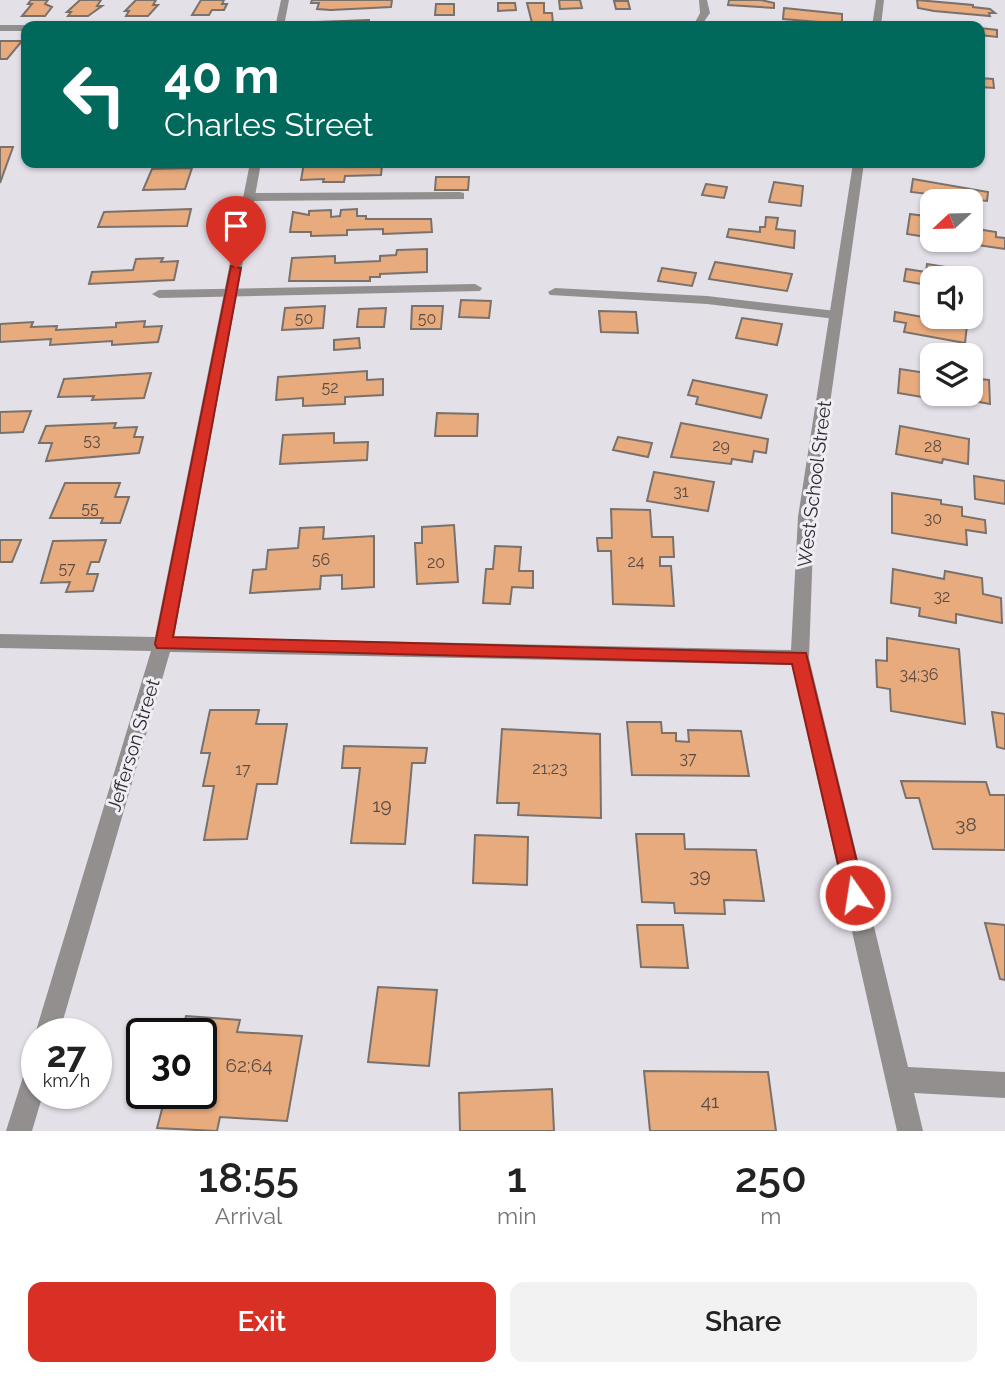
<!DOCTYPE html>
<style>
body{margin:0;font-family:Raleway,sans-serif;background:#f2f2f2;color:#222;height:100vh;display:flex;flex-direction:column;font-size:26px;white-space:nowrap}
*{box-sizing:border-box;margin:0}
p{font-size:23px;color:#767676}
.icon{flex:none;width:38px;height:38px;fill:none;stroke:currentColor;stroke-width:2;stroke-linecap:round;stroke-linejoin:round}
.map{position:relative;height:1131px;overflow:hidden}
.panel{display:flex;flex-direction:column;background:#fff;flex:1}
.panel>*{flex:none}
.guide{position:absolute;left:21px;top:21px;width:964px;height:147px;border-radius:14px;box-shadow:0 2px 5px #0004;background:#00695c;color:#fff;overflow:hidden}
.needle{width:46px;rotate:248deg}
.buttons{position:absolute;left:920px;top:189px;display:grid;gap:14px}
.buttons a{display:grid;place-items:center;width:63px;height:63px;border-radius:14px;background:#fff;box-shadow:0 2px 5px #0004;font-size:35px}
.speed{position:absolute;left:21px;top:1018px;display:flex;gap:14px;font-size:35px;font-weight:700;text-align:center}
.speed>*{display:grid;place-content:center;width:91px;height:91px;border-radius:50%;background:#fff;box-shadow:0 2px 5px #0004;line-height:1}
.speed small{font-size:18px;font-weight:400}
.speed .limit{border:4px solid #111;border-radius:10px;background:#fff;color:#111}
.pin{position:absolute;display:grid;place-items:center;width:60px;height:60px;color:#fff;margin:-72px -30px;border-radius:50% 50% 50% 0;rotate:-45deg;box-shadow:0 0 7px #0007}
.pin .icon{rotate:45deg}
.me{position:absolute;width:77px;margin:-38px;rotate:347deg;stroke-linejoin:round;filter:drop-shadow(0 0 5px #0008)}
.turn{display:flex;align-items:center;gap:24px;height:147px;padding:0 28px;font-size:32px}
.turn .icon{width:91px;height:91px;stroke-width:2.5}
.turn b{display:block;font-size:49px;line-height:60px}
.eta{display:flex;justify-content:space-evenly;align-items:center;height:119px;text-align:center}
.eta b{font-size:42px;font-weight:600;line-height:49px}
.primary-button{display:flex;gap:14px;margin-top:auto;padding:14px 28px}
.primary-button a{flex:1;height:80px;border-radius:14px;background:#d93025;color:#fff;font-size:28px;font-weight:600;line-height:80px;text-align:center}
.primary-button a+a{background:#f2f2f2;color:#222}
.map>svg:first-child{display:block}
</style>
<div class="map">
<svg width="1005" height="1131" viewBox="0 0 1005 1131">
<rect width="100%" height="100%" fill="#e3e0e8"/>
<g fill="#e8ab7e" stroke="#79716c" stroke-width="2">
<path d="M 31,0 L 48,0 L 45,4 L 52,7 L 45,16 L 22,16 L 32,4 L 28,4 Z"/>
<path d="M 80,0 L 101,0 L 97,6 L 102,6 L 88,16 L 68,16 L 71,12 L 67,12 Z"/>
<path d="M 136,0 L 156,0 L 153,5 L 158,5 L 148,16 L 126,16 L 129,11 L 125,11 Z"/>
<path d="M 201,0 L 224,0 L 222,4 L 227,4 L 224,10 L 212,10 L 209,15 L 192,15 Z"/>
<path d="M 312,0 L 392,0 L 391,7 L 331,10 L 317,9 L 319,3 L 311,3 Z"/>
<path d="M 559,0 L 580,0 L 582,8 L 560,9 Z"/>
<path d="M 729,0 L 761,0 L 774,3 L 774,8 L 728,5 Z"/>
<path d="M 917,0 L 973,5 L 973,7 L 990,9 L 995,13 L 989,13 L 990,16 L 934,11 L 918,8 Z"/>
<path d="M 614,1 L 628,1 L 630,9 L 616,9 Z"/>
<path d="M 498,3 L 515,3 L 516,10 L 498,11 Z"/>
<path d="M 527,3 L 544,3 L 544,13 L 552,13 L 553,24 L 532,23 Z"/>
<path d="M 436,4 L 454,4 L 454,15 L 435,15 Z"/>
<path d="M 784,8 L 842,14 L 842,24 L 783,19 Z"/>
<path d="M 369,20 L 369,26 L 316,26 L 317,22 Z"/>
<path d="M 918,22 L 930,22 L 960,26 L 917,26 Z"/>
<path d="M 980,28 L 997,30 L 997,37 L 980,35 Z"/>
<path d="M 0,41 L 22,41 L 7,59 L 0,59 Z"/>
<path d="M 980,78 L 993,79 L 994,88 L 980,87 Z"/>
<path d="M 0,147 L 13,147 L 0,183 Z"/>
<path d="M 304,163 L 347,163 L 346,166 L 382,165 L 381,175 L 345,176 L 344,182 L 323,182 L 324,179 L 301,180 Z"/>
<path d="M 192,168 L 185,189 L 143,190 L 152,169 Z"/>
<path d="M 436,177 L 469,177 L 468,190 L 435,190 Z"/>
<path d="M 913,179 L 988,192 L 987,201 L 911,192 Z"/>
<path d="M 774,182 L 803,186 L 801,206 L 769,202 Z"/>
<path d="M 706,184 L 727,187 L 724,198 L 702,195 Z"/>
<path d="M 191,209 L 187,226 L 98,227 L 104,212 Z"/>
<path d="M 357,209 L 357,216 L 366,216 L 366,219 L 431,219 L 432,232 L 383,234 L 383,229 L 347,230 L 347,235 L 311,236 L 311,232 L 290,232 L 293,212 L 309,215 L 309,211 L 331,210 L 331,217 L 340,216 L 341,210 Z"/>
<path d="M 910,214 L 933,217 L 933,238 L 907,234 Z"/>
<path d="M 766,217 L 778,218 L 776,229 L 795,231 L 794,248 L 727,237 L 729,229 L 760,232 L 760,227 L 765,227 Z"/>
<path d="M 971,228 L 996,232 L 996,237 L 1005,238 L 1005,249 L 943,240 L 971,240 Z"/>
<path d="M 427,249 L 427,272 L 380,274 L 380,277 L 370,277 L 370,281 L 289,281 L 292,258 L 335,256 L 335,263 L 380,261 L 380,256 L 396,255 L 397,250 Z"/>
<path d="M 163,258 L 161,262 L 178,261 L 174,280 L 89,284 L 92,272 L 133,270 L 136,259 Z"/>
<path d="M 715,262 L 792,274 L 787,291 L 709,279 Z"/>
<path d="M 927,264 L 946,267 L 945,272 L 975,277 L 975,286 L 971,286 L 971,278 L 933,278 L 933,286 L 904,281 L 906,269 L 926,272 Z"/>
<path d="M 662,268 L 696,273 L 692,286 L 658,281 Z"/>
<path d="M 461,300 L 491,301 L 489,318 L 459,317 Z"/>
<path d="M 325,306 L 323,328 L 282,330 L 285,308 Z"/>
<path d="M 412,306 L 443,306 L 441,329 L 411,329 Z"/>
<path d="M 386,308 L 384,327 L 357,327 L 359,309 Z"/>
<path d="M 599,311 L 636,312 L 638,333 L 601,332 Z"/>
<path d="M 895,312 L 967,325 L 965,343 L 904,332 L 906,323 L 894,321 Z"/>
<path d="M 742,318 L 782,324 L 777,345 L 736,338 Z"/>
<path d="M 145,321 L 144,327 L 162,326 L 158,342 L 112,345 L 112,341 L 50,345 L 51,339 L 0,342 L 0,324 L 33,322 L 31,327 L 57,326 L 56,330 L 116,327 L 116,323 Z"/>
<path d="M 359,338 L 360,348 L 334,350 L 334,340 Z"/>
<path d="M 900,369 L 933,374 L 933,394 L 971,394 L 971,378 L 989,380 L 990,404 L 952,397 L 952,402 L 898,393 Z"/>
<path d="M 367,371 L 367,380 L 383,379 L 383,395 L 345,397 L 345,404 L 303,406 L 303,398 L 276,400 L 278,377 Z"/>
<path d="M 151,373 L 144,398 L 92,400 L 94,396 L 58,397 L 64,379 Z"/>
<path d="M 693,380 L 767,395 L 761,418 L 696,404 L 698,397 L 688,395 Z"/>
<path d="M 31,411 L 23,432 L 0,433 L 0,412 Z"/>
<path d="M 437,413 L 478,414 L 477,436 L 435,436 Z"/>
<path d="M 116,423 L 114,428 L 137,427 L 134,437 L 143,437 L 139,453 L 46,461 L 52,443 L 39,443 L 46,426 Z"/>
<path d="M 681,423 L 768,439 L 766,453 L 754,451 L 752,462 L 732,459 L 731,464 L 671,457 Z"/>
<path d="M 900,426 L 969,439 L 968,464 L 943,459 L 942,463 L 896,454 Z"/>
<path d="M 334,433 L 334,443 L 368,442 L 367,460 L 280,464 L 283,435 Z"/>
<path d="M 618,437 L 652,443 L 648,457 L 613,450 Z"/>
<path d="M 654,472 L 714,482 L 708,511 L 647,501 Z"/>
<path d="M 974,476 L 1005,481 L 1005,504 L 975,499 Z"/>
<path d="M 65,483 L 120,483 L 115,497 L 129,497 L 120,523 L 101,523 L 103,518 L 50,518 Z"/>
<path d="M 892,493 L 941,500 L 941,504 L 962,507 L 962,516 L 985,520 L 986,533 L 966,530 L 967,545 L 892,533 Z"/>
<path d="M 611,509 L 650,510 L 652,537 L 673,537 L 674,557 L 660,557 L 660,566 L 671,566 L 674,606 L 613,604 L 611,551 L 598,551 L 597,538 L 612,538 Z"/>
<path d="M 454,525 L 458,582 L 417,584 L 415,543 L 422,543 L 422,527 Z"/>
<path d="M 324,527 L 323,539 L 374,536 L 374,587 L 342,589 L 342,575 L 321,576 L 320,589 L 250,593 L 253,570 L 266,569 L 268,550 L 298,548 L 300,528 Z"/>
<path d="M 0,540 L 21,540 L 12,562 L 0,562 Z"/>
<path d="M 106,540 L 99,562 L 91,562 L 87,574 L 98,574 L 93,591 L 66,592 L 70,582 L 41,583 L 53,541 Z"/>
<path d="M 495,546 L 521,547 L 519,571 L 533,571 L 533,588 L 512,587 L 510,604 L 483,603 L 486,569 L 493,569 Z"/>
<path d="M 893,569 L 944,579 L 945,571 L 982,578 L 983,594 L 1001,598 L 1002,623 L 956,614 L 956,623 L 919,616 L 920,608 L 891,603 Z"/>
<path d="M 887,638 L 959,649 L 965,724 L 891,711 L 890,689 L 877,687 L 876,660 L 887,661 Z"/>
<path d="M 210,710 L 259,710 L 256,724 L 287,724 L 277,784 L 257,784 L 247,839 L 204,840 L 214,786 L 203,786 L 210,753 L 201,753 Z"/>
<path d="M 992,712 L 1005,714 L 1005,749 L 997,747 Z"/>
<path d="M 627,722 L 661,722 L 662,733 L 676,733 L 676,741 L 689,742 L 688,730 L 741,731 L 749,776 L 632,775 Z"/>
<path d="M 502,729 L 600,734 L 601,818 L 518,815 L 519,803 L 497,803 Z"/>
<path d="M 344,746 L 427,748 L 425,763 L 412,763 L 405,844 L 351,843 L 360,768 L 342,768 Z"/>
<path d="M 901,781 L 986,782 L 990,795 L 1005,795 L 1005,850 L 933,849 L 919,798 L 906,798 Z"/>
<path d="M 636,834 L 684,834 L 685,849 L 756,850 L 764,901 L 724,900 L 725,914 L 675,913 L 674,903 L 642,902 Z"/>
<path d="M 475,835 L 528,837 L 527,885 L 473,883 Z"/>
<path d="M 985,923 L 1005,925 L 1005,980 L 1000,979 Z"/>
<path d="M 637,925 L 683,925 L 688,968 L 641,967 Z"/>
<path d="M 378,987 L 437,990 L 429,1066 L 368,1062 Z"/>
<path d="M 186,1016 L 240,1020 L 237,1032 L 302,1036 L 287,1121 L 220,1117 L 217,1131 L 157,1128 L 166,1094 L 201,1094 L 201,1034 L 182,1034 Z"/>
<path d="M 644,1071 L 768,1072 L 776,1131 L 650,1131 Z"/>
<path d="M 552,1089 L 554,1131 L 460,1131 L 459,1093 Z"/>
</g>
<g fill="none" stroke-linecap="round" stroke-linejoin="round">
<g fill="#938f8e" fill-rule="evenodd">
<path d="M 460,192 L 464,193 L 464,199 L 249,201 L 243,197 L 249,193 Z"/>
<path d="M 475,284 L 482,288 L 480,291 L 159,298 L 152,294 L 159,290 Z"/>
<path d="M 555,288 L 707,296 L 836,311 L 843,315 L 836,319 L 707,304 L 550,295 L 548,292 Z"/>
</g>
<g fill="#938f8e" fill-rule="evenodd">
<path d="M 281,0 L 289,0 L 284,26 L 238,26 L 243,23 L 276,23 Z"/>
<path d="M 699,0 L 707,0 L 710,13 L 701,26 L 693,26 L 700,13 Z"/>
<path d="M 876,0 L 884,0 L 881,26 L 872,26 Z"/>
<path d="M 0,25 L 26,25 L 29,26 L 26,26 L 26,31 L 0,31 Z"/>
<path d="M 250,163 L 261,163 L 174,637 L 791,650 L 798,517 L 853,163 L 864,163 L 814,517 L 809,658 L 908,1067 L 1005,1072 L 1005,1098 L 914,1093 L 923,1131 L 897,1131 L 792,665 L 170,652 L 59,1034 L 37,1034 L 37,1039 L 35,1034 L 151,651 L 0,648 L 0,634 L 155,637 Z"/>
<path d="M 37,1057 L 37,1094 L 43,1094 L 32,1131 L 6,1131 L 28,1061 Z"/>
</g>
</g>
<path fill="#d93025" stroke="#8d1f18" stroke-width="2" d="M 231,266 L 241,268 L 173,637 L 806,653 L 865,895 L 862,901 L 855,904 L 848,901 L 845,895 L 792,664 L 157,648 L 155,644 Z"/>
<g text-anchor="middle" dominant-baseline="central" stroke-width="6" stroke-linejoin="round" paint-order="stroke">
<g font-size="16" fill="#5c4c44">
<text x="304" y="318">50</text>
<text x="427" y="318">50</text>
<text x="330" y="387">52</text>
<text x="92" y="440">53</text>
<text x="721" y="445">29</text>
<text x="933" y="446">28</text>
<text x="681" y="491">31</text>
<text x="90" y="508">55</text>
<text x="933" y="518">30</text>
<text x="321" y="559">56</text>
<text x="636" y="561">24</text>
<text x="436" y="562">20</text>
<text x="67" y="568">57</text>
<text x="942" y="596">32</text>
<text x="919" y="674">34;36</text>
<text x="688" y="758">37</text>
<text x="550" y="768">21;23</text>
<text x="243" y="769">17</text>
</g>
<g font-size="19" fill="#2e2c30" stroke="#f1edf5">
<text transform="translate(814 484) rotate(-83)">West School Street</text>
<text transform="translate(133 745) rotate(-73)">Jefferson Street</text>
</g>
<g font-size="19" fill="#5c4c44">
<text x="382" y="805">19</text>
<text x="966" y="824">38</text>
<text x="700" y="875">39</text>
<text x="249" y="1065">62;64</text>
<text x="710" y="1101">41</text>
</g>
</g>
</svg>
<div class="buttons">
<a><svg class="needle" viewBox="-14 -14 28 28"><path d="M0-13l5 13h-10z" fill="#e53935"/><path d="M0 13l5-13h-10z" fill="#767676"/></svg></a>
<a><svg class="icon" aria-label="sound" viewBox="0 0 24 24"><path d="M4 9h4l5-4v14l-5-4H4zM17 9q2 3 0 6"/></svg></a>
<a><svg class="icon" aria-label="layers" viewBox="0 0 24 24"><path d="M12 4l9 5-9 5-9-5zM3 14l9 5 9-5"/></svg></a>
</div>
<div class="speed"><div>27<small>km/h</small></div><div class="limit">30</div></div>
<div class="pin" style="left:236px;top:268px;background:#d93025"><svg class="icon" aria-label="arrive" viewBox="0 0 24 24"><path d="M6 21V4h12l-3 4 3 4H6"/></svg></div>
<svg class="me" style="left:855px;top:895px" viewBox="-20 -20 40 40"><circle r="17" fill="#d93025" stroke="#fff" stroke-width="3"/><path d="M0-11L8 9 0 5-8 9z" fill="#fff"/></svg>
<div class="guide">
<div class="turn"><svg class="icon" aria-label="left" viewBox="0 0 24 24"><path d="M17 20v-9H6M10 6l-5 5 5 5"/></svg><div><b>40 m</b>Charles Street</div></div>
</div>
</div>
<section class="panel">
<div class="eta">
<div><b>18:55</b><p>Arrival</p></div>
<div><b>1</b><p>min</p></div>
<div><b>250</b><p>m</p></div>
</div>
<div class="primary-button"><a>Exit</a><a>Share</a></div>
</section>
